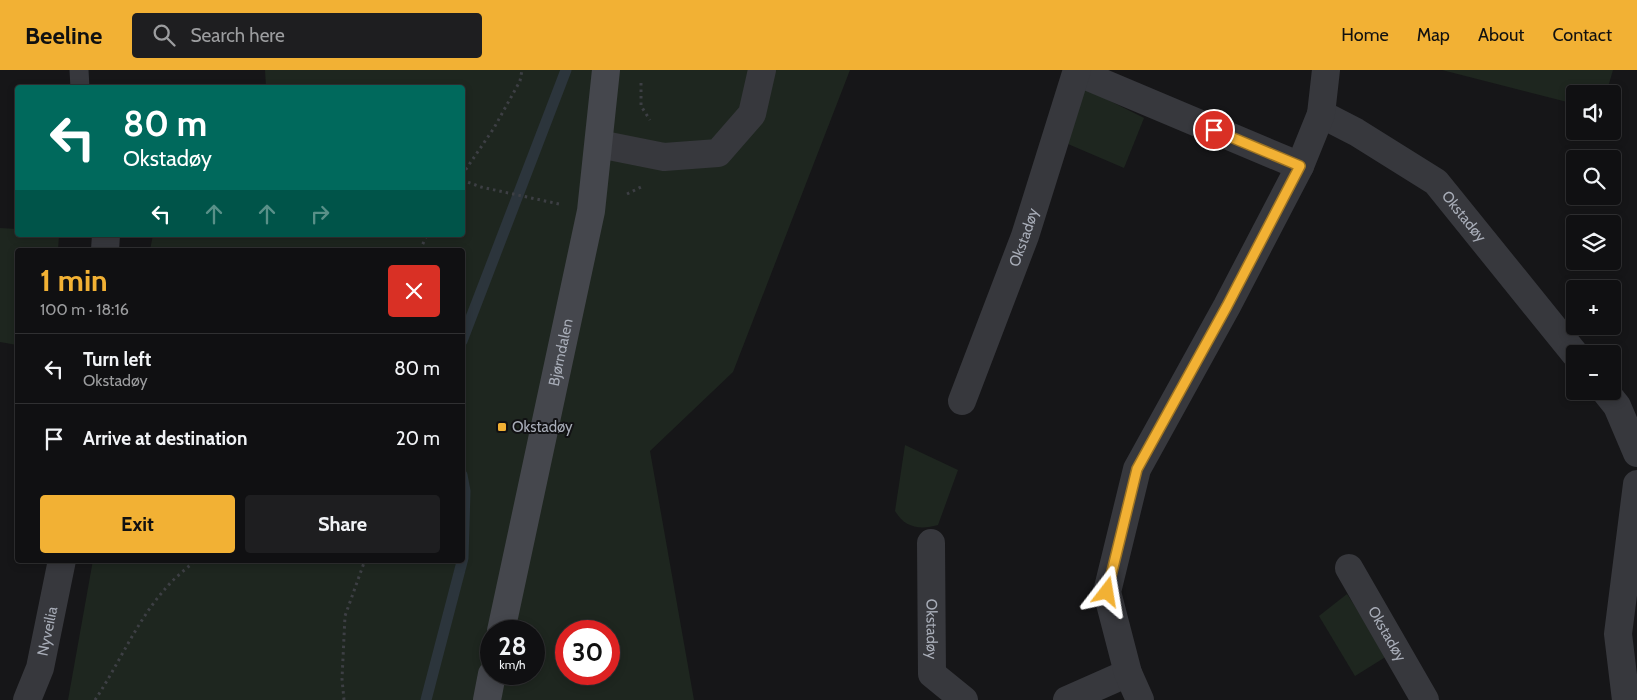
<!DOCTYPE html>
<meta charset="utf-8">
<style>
body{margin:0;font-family:Cabin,sans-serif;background:#1e1e20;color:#f1f3f6;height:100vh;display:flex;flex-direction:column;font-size:19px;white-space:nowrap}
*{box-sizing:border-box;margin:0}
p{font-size:16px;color:#9c9d9f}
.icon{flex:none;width:28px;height:28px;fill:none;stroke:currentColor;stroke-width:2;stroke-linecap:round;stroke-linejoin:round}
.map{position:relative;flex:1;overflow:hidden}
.side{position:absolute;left:15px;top:178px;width:450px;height:315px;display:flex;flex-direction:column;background:#101012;border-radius:5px;box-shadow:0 2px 8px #0003,0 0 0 1px #303032}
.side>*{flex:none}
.top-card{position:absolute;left:15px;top:15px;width:450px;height:152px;border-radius:5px;box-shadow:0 2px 8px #0003,0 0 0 1px #303032;background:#00695c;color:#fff;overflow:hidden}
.controls{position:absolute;left:1566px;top:15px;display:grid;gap:10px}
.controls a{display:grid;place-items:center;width:55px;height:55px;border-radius:5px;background:#101012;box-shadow:0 2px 8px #0003,0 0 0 1px #303032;font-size:25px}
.speed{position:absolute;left:480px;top:550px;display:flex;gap:10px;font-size:25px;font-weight:700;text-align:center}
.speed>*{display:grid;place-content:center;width:65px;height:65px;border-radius:50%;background:#101012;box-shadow:0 2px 8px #0003,0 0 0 1px #303032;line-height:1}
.speed small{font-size:12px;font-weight:400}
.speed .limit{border:8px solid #d22;background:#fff;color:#111}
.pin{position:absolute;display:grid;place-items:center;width:42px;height:42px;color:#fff;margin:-21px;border:2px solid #fff;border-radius:50%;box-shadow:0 1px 5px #0007}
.me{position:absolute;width:55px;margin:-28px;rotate:14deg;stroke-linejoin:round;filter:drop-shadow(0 0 4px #0008)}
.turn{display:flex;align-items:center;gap:18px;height:105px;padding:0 25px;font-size:22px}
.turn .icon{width:65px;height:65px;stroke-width:2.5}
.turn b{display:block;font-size:35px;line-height:42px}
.lanes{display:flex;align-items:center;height:48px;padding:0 25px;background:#0003;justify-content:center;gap:25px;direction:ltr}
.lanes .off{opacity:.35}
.round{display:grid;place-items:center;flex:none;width:52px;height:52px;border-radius:5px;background:#1e1e20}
.overview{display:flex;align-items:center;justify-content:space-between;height:85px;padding:0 25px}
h1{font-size:30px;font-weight:700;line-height:38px;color:#f2b134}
.button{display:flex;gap:10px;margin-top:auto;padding:10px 25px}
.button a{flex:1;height:58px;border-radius:5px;background:#f2b134;color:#111;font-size:20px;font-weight:700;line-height:58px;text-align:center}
.button a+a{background:#1e1e20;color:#f1f3f6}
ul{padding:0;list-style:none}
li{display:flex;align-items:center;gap:15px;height:70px;padding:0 25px;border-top:1px solid #303032}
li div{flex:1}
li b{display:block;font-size:19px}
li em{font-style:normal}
header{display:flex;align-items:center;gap:30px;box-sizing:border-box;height:70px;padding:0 25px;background:#f2b134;color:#111}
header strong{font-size:24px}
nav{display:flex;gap:28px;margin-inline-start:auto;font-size:18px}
.search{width:350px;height:45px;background:#1e1e20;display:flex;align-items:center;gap:12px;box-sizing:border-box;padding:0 18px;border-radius:5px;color:#9c9d9f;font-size:19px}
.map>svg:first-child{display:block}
</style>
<header>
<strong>Beeline</strong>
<div class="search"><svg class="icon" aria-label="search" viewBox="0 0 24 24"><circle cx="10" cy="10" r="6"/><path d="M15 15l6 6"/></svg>Search here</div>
<nav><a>Home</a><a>Map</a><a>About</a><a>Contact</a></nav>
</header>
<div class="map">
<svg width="1637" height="630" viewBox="0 0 1637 630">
<rect width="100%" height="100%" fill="#161618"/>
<g fill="#1e261f" fill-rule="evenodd">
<path d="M 265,0 L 850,0 L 733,302 L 650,381 L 694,630 L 68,630 L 93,490 L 462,490 L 462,180 L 150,180 L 153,165 L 462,165 L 462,18 L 266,17 ZM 491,561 L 534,561 L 534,604 L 491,604 ZM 566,561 L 609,561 L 609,604 L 566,604 Z"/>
<path d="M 1442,0 L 1613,0 L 1606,24 L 1575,24 L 1575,34 Z"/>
<path d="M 1084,18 L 1144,48 L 1124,98 L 1068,74 Z"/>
<path d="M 0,158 L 17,159 L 18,165 L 59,165 L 58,180 L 18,180 L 17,275 L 0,272 Z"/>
<path d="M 905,375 L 958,400 L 938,455 C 920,460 905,458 895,441 Z"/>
<path d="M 1347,524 L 1387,586 L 1355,606 L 1319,546 Z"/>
</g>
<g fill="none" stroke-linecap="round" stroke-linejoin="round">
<g stroke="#2c353c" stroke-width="11">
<path d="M 462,271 L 566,0"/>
<path d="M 426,630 L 463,488 L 465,421 L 462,405"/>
</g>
<g stroke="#3d3f44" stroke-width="3" stroke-dasharray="2.5 4" stroke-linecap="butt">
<path d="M 641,13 L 641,36 L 650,50"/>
<path d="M 462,105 L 494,58 L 520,11 L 522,0"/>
<path d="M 462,110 L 481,117 L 559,134"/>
<path d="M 627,124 L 641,117"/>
<path d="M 420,180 L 427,165"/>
<path d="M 95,630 C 119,594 136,552 165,519 C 174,508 186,499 196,490"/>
<path d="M 344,630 L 342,609 L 345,546 L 365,490"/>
</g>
<path stroke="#37383d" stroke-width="19" d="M 79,0 L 80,18"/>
<g stroke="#37383d" stroke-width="28">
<path d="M 1077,2 L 1300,96"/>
<path id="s1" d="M 1321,44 L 1356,62 L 1436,112 L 1575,284"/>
<path d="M 599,74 L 664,87 L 718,83 L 752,44 L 762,0"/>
<path d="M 105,180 L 106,165"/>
<path d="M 1605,321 L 1617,336 L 1637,383"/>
<path id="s2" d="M 962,331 L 1025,166 L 1077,0"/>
<path id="s3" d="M 931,473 L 932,604 L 964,630"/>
<path id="s4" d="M 1349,498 L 1425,630"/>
<path id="s5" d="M 27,630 L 40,598 L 62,490"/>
<path d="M 1067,630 L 1128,603"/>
<path d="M 1140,630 L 1128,603 L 1107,522 L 1137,399 L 1227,236 L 1300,96 L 1321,44 L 1326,0"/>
<path d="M 1626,630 L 1618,564 L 1637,414"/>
</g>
<g stroke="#45474d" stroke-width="28">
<path id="s6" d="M 501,561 L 591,141 L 606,0"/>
<path d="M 487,630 L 492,604"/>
</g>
</g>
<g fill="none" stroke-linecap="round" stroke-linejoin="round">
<g stroke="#9d7322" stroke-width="12">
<path id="route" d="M 1107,522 L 1137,399 L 1227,236 L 1300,96 L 1214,60"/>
</g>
<use href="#route" stroke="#f2b134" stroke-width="9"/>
</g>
<rect fill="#f2b134" stroke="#111113" stroke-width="2" x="497" y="352" width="10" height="10" rx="2.5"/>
<g text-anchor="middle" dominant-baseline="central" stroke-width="4" stroke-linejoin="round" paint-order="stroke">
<g font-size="15" fill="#a8adb8" stroke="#111113">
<text stroke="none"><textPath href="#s1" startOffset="178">Okstadøy</textPath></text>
<text stroke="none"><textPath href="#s2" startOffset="175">Okstadøy</textPath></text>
<text stroke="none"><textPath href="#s6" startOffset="285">Bjørndalen</textPath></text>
<text stroke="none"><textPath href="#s3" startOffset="86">Okstadøy</textPath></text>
<text stroke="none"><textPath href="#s5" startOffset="72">Nyveilia</textPath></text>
<text stroke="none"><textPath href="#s4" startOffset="76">Okstadøy</textPath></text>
</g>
<g font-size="15" fill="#a8adb8" stroke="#111113" text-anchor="start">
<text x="512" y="357">Okstadøy</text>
</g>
</g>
</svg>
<div class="controls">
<a><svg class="icon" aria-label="sound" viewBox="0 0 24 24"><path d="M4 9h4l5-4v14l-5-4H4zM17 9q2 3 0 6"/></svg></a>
<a><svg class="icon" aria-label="search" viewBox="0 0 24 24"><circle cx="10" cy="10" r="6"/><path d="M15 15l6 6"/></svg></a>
<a><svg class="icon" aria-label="layers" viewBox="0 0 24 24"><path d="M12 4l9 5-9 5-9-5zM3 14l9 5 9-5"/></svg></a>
<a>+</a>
<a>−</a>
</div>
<div class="speed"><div>28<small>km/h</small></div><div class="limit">30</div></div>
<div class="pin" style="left:1214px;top:60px;background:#d93025"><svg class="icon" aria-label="arrive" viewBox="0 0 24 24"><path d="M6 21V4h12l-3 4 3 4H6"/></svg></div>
<svg class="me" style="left:1107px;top:522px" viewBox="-20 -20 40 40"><path d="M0-17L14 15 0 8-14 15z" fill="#f2b134" stroke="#fff" stroke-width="4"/></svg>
<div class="top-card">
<div class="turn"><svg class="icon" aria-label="left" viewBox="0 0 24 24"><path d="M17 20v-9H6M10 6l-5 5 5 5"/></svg><div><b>80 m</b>Okstadøy</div></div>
<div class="lanes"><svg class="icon" aria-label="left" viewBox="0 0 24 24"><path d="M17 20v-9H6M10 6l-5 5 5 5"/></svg><svg class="icon off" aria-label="ahead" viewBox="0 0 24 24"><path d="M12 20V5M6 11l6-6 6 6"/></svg><svg class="icon off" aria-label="ahead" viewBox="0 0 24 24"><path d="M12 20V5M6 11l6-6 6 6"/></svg><svg class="icon off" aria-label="right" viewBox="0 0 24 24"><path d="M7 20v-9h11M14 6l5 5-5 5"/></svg></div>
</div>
<section class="side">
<div class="overview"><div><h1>1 min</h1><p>100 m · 18:16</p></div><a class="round" style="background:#d93025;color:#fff"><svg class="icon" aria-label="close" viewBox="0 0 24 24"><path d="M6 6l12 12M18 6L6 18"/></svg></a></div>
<ul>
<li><svg class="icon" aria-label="left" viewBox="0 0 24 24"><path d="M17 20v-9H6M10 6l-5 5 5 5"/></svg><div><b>Turn left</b><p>Okstadøy</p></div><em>80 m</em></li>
<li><svg class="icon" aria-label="arrive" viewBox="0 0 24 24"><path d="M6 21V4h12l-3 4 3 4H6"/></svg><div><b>Arrive at destination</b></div><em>20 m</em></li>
</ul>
<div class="button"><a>Exit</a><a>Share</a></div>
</section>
</div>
